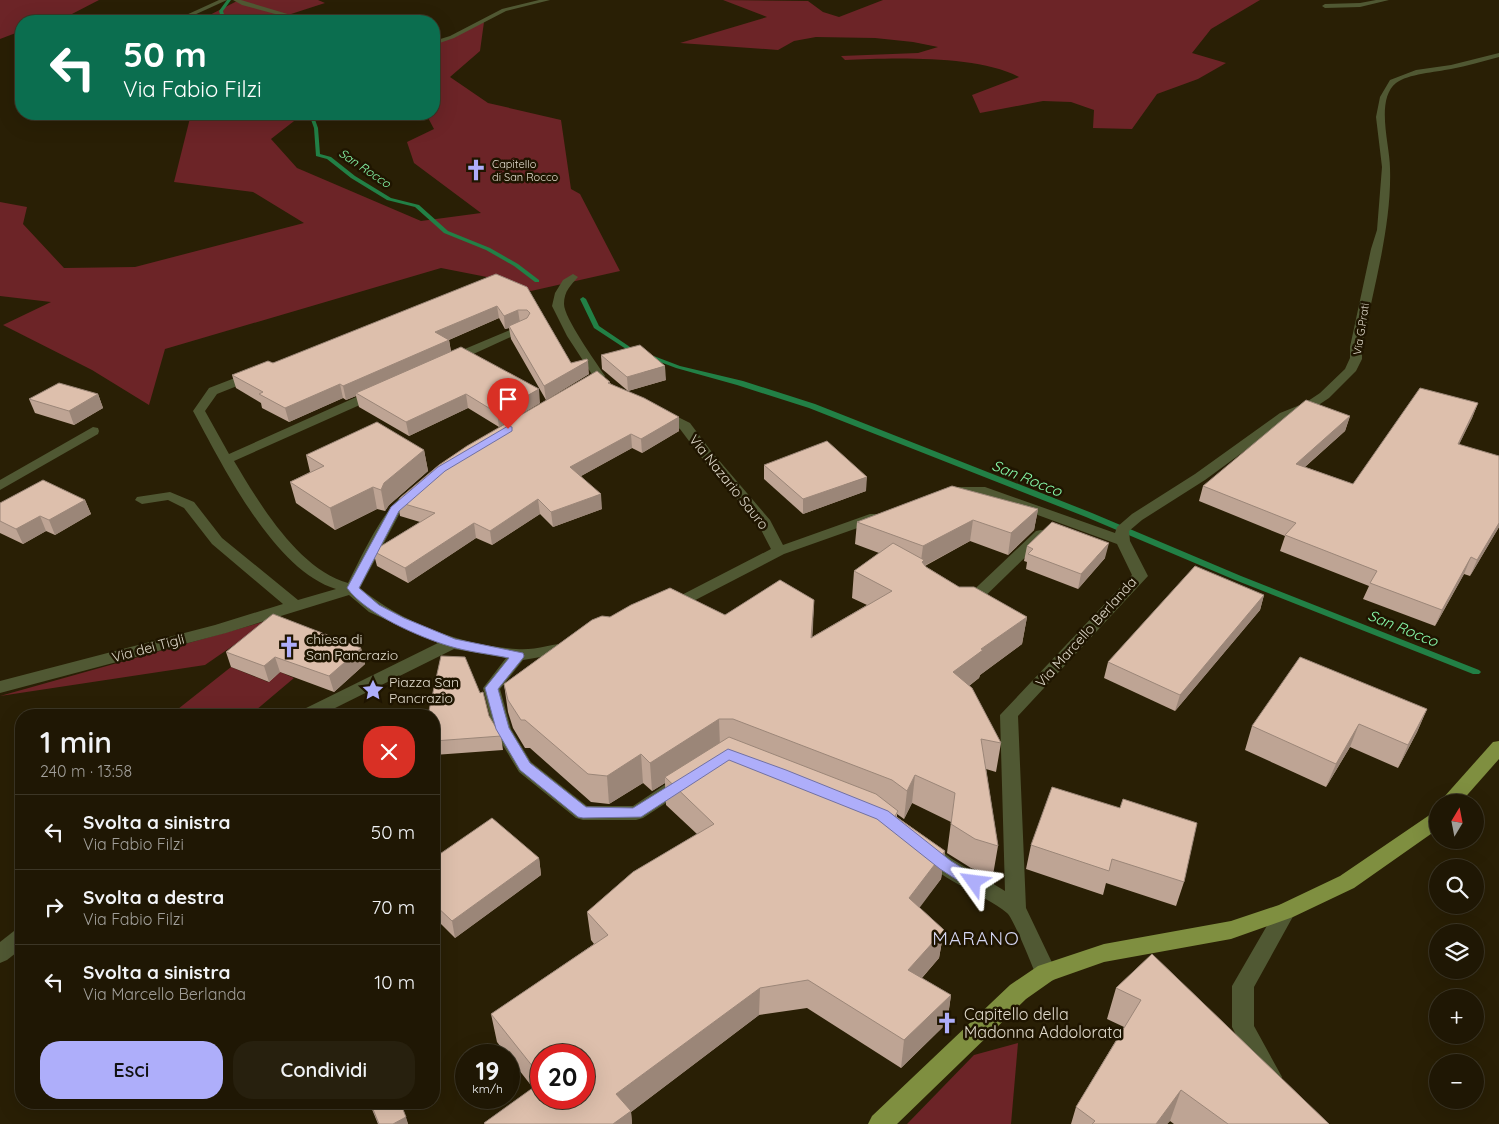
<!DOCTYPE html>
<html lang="it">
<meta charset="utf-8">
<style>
body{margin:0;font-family:Quicksand,sans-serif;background:#27200e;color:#f1f3f6;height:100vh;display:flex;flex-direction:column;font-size:19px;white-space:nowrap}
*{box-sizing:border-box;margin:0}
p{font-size:16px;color:#a19f9a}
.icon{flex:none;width:28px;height:28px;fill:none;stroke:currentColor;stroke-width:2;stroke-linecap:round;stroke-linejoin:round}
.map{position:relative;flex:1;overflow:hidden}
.side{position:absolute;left:15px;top:709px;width:425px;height:400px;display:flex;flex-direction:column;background:#1f1704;border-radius:20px;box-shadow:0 5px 20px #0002,0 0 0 1px #3c3626}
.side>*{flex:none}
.guide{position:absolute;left:15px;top:15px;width:425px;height:105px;border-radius:20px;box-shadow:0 5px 20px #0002,0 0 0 1px #3c3626;background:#0b6e4f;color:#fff;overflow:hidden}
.needle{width:32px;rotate:10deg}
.fabs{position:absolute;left:1429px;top:794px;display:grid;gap:10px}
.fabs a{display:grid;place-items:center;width:55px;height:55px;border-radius:50%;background:#1f1704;box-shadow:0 5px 20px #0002,0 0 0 1px #3c3626;font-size:25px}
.speed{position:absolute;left:455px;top:1044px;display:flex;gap:10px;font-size:25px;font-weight:700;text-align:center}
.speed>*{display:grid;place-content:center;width:65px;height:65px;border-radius:50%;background:#1f1704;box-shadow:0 5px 20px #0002,0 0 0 1px #3c3626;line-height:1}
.speed small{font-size:12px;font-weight:400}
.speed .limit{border:8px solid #d22;background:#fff;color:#111}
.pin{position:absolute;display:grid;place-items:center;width:42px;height:42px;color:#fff;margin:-51px -21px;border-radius:50% 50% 50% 0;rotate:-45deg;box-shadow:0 0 5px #0007}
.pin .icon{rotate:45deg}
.me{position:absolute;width:55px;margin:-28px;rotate:301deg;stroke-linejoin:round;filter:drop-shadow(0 0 4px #0008)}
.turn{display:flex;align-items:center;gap:18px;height:105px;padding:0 25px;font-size:22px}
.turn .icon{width:65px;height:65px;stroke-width:2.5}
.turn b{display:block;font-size:35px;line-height:42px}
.round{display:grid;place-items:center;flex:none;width:52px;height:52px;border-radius:20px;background:#27200e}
.summary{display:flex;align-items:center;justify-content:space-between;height:85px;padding:0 25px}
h1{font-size:30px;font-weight:600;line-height:38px}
.button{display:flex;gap:10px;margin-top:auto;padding:10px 25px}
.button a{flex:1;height:58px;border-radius:20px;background:#aeaefa;color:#111;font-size:20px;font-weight:600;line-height:58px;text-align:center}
.button a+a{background:#27200e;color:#f1f3f6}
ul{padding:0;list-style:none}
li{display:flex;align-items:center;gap:15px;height:75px;padding:0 25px;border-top:1px solid #3c3626}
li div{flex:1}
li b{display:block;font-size:19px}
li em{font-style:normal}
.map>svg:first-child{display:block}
</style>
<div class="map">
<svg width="1499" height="1124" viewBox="0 0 1499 1124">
<rect width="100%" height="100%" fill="#291f05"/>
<g fill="#6c2427">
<path d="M 0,0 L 99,0 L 70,15 L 50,21 L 21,21 L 21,31 L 0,39 Z"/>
<path d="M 239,0 L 318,0 L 325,3 L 291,14 L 297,21 L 198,21 Z"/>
<path d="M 723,0 L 808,1 L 823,12 L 839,17 L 883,0 L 1260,0 L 1211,29 L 1192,53 L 1226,63 L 1198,79 L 1157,94 L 1132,129 L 1093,128 L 1094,110 L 1071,102 L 1043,101 L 980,113 L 972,95 L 1019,77 C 977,55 893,58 845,60 L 841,56 L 918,53 L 938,47 L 913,42 L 875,38 L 816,37 L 794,41 L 778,50 L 680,43 L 767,17 Z"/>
<path d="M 484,22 L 480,51 L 450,77 L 488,103 L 561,120 L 571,189 L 580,194 L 620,271 L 531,291 L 492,278 L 441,268 L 165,349 L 149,405 L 92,370 L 3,325 L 51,302 L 0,296 L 0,202 L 27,207 L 23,224 L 64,268 L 135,267 L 304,223 L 253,192 L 174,182 L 191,114 L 303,114 L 271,139 L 297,168 L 421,221 L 481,213 L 414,163 L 407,142 L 434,129 L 426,114 L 434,114 L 434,44 Z"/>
<path d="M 270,620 L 205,665 L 0,696 Z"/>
<path d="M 231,667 L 268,682 L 280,672 L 294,678 L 250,715 L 190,715 L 178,709 Z"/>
<path d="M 1018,1043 L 1011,1124 L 907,1124 L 974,1055 Z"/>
</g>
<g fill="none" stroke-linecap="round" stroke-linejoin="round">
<g fill="#228046" fill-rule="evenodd">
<path d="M 227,0 L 231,0 L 223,11 L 226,21 L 222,21 L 219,11 Z"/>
<path d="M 309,114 L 313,114 L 318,128 L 320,154 L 331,157 L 355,176 L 391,198 L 419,205 L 448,231 L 490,248 L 518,264 L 539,280 L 539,282 L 535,282 L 514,266 L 486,250 L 444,233 L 415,207 L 387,200 L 351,178 L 327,159 L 316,156 L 314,128 Z"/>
<path d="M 583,297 L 586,299 L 599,326 L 630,347 L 680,366 L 743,381 L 815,404 L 1092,513 L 1241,576 L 1479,670 L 1481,672 L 1479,674 L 1473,674 L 1235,580 L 1086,517 L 809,408 L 737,385 L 676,368 L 626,349 L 594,328 L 580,299 Z"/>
</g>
<g fill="#505833" fill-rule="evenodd">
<path d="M 219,0 L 227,0 L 181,21 L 173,21 Z"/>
<path d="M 233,0 L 241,0 L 311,21 L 301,21 L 242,5 Z"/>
<path d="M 539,0 L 550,0 L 506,11 L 454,38 L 434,45 L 434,41 L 450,36 L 502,9 Z"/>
<path d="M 1376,0 L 1389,0 L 1360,7 L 1325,8 L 1322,6 L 1325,4 L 1360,3 Z"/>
<path d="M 1499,53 L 1499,57 C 1483,61 1467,66 1451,69 C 1436,72 1408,74 1396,83 C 1375,100 1390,145 1390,168 C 1392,226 1373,289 1362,347 L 1362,359 L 1356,371 L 1329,398 L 1314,408 L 1288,419 L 1205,480 L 1142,520 L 1129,531 L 1130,541 L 1148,576 L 1018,716 L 1026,908 L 1057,973 L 1054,980 L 1046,982 L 1038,980 C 1033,968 1014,919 1007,913 C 984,893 932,878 918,851 L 921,846 L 928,843 L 935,846 L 952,859 L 1005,891 L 1000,715 L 1132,575 L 1117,544 L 983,495 L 951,495 L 944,491 L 951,487 L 985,487 L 1115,533 L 1117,527 L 1132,514 L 1195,474 L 1280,413 L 1305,403 L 1320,393 L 1345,369 L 1350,358 L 1350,347 L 1371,249 L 1377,230 L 1382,167 L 1376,117 L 1380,97 L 1390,80 L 1416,70 L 1451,65 Z"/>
<path d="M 573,274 L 578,277 C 571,285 564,291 564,304 C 564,318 596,362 605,376 L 603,379 L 595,379 L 567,336 L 552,306 L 555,293 L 563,280 Z"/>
<path d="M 524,324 L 530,327 L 528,329 L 456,362 L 448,362 L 446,359 L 448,356 Z"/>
<path d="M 253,371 L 257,372 L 259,375 L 257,378 L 217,394 L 205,411 L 229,454 L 372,390 L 380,390 L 382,393 L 380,396 L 234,461 C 259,503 298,569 348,583 C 359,562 393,484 419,490 L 421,493 L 419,496 L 401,511 L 360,588 C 403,623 461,645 516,649 C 533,651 553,644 570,642 L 576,643 L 578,647 L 576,651 L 523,660 L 500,689 L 511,729 L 531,762 L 587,806 L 633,806 L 675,778 L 682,776 L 689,778 L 691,783 L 689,788 L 643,818 L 636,820 L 583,820 L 576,818 L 519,772 L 493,729 L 483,688 L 506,658 L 454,649 L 321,715 L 297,715 L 300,711 L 438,643 L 369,612 L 349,595 L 226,633 L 0,693 L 0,681 L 215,625 L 283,604 L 212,544 L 184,508 L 168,500 L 142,504 L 135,500 L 137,497 L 170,492 L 194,502 L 222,538 L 298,600 L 336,589 C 274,571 222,464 193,411 L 209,388 Z"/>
<path d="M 662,409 L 690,423 L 711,451 L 770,520 L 783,545 L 870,514 L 880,514 L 882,517 L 880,520 L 784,554 L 678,609 L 666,609 L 664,606 L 666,603 L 771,549 L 758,524 L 701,457 L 680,429 L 658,416 L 656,413 L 658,410 Z"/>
<path d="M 93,427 L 98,428 L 99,431 L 98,434 L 0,490 L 0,480 Z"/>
<path d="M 1041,530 L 1046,531 L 1048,534 L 1046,537 L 973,608 L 961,608 L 959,605 L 961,602 L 1036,531 Z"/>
<path d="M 1286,903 L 1293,905 L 1296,911 L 1254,987 L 1254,1026 L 1282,1077 L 1278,1085 L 1270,1088 L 1262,1085 L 1232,1027 L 1232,986 L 1279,905 Z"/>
<path d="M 21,928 L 21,949 L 7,960 L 0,963 L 0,942 L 14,931 Z"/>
</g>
<g fill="#7f8f40" fill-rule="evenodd">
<path d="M 1499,741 L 1499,759 L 1461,802 L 1442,802 L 1444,797 L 1493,742 Z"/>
<path d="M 1438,812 L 1438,829 L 1354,888 L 1293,917 L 1231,939 L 1104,962 L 1053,980 L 1026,999 L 897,1124 L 868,1124 L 872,1116 L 1010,985 L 1038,966 L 1104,944 L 1231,921 L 1279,905 L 1340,876 L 1431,814 Z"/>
</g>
</g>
<g fill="#bea494" fill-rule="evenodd">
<path d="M 527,287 L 571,363 L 589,374 L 546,400 L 511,339 L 509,328 L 505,329 L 499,318 L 449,340 L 451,351 L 540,403 L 499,427 L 468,408 L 409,436 L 359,407 L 356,396 L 346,400 L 343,398 L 289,422 L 262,408 L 261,403 L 236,388 L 232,375 Z"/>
<path d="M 601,355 L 666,380 L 628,391 L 602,369 Z"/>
<path d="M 610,382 L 610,383 L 679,431 L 642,453 L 632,448 L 581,476 L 602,509 L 553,527 L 540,514 L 492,545 L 476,538 L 408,583 L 377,566 L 373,551 L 420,522 L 400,516 L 398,502 Z"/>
<path d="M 98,394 L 103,408 L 74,425 L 35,413 L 29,399 Z"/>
<path d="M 1478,403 L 1472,418 L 1459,444 L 1499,527 L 1470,576 L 1464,574 L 1435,626 L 1363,599 L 1369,586 L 1280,551 L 1285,536 L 1199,501 L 1203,486 L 1350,416 L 1345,431 L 1305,467 L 1353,484 Z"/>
<path d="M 424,450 L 428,471 L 389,505 L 385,511 L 377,509 L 335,530 L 296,503 L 290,482 L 310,472 L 306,455 Z"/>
<path d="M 764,465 L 866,491 L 803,514 L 764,479 Z"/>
<path d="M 952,486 L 1038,509 L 1034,530 L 1008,555 L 970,541 L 925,566 L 959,587 L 974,587 L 1027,617 L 1022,644 L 980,675 L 979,678 L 969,686 L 972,688 L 1001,743 L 996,772 L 986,769 L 998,846 L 993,875 L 971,868 L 947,853 L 951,822 L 912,803 L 904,819 L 897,814 L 897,817 L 945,851 L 941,879 L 919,907 L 944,930 L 939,958 L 922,978 L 951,995 L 947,1023 L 901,1068 L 807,1008 L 759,1015 L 631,1112 L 632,1124 L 484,1124 L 484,1123 L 533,1088 L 509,1057 L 509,1055 L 507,1055 L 497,1042 L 491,1014 L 594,944 L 591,940 L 587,912 L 633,872 L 697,834 L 666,805 L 665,783 L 652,791 L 643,783 L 609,804 L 591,802 L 530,748 L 525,748 L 513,728 L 508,712 L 504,684 L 592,620 L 602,616 L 610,617 L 631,605 L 670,588 L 725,615 L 780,580 L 814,600 L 812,637 L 867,605 L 852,598 L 854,571 L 879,553 L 855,544 L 857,522 ZM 541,1055 L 584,1055 L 584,1098 L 541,1098 Z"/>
<path d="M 85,500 L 91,514 L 55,535 L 46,531 L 23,544 L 0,533 L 0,503 Z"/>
<path d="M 1027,546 L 1105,558 L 1078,589 L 1026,569 L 1027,562 L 1024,561 Z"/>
<path d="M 1264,595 L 1260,610 L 1175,711 L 1104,678 L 1108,662 Z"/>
<path d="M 361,648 L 365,664 L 334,692 L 280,672 L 269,682 L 231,667 L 226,652 Z"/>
<path d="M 1427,709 L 1417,732 L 1398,768 L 1350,747 L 1326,787 L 1245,750 L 1252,726 Z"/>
<path d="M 434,715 L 501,736 L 503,750 L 434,755 Z"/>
<path d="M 1120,808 L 1184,882 L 1176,906 L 1106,883 L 1103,895 L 1026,869 L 1031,845 Z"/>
<path d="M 434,858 L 539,858 L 541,875 L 455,938 L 434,917 Z"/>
<path d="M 1152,954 L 1329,1124 L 1174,1124 L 1170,1121 L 1167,1124 L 1071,1124 L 1076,1107 L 1124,1027 L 1107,1019 L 1116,988 Z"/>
<path d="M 369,1102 L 400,1102 L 408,1124 L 378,1124 Z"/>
</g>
<g fill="#9b8678">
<path d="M 497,306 L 499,318 L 437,345 L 435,332 Z"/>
<path d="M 518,310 L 520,323 L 509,326 L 509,328 L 505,329 L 504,316 Z"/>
<path d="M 449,340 L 451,353 L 356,393 L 356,396 L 346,400 L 343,386 Z"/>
<path d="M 588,361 L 589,374 L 546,400 L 544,386 Z"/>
<path d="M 665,366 L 666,380 L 628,391 L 627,377 Z"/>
<path d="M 340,384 L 343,398 L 289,422 L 285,408 Z"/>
<path d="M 539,389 L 540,403 L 499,427 L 497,413 Z"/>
<path d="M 98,394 L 103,408 L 74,425 L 69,411 Z"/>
<path d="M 466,394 L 468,408 L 409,436 L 406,422 Z"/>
<path d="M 1478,403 L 1472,418 L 1452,459 L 1458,444 Z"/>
<path d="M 1350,416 L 1345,431 L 1291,479 L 1296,464 Z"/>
<path d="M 679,417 L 679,431 L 642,453 L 641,439 Z"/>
<path d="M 631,434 L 632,448 L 572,481 L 570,467 Z"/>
<path d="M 424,450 L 428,471 L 389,505 L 385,511 L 381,490 L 384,483 Z"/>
<path d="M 867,477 L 866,491 L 803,514 L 803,499 Z"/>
<path d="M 373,487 L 377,509 L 335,530 L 330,508 Z"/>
<path d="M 601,494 L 602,509 L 553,527 L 551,512 Z"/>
<path d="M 538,499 L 540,514 L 492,545 L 490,531 Z"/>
<path d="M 85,500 L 91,514 L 55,535 L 49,520 Z"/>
<path d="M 1038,509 L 1034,530 L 1008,555 L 1011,533 Z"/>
<path d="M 40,516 L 46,531 L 23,544 L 16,529 Z"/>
<path d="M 973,520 L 970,541 L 920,568 L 923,546 Z"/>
<path d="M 474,523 L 476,538 L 408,583 L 405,568 Z"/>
<path d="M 1499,523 L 1499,527 L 1470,576 L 1477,560 Z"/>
<path d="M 1109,543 L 1105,558 L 1078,589 L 1081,574 Z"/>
<path d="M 1471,557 L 1464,574 L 1435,626 L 1442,610 Z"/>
<path d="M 1264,595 L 1260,610 L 1175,711 L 1180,695 Z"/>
<path d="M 814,600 L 813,628 L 810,666 L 811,638 Z"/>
<path d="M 1027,617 L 1022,644 L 980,675 L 979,678 L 950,700 L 953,672 L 981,649 Z"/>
<path d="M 361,648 L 365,664 L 334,692 L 329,676 Z"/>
<path d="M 275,657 L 280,672 L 269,682 L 264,666 Z"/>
<path d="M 1427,709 L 1417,732 L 1398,768 L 1408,745 Z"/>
<path d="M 719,719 L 720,747 L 665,777 L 665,783 L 652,791 L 650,763 Z"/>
<path d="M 1359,724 L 1350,747 L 1326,787 L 1336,764 Z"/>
<path d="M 641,754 L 643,783 L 609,804 L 607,776 Z"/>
<path d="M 915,775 L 912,803 L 904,819 L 907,791 Z"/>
<path d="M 945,851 L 941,879 L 906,926 L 909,898 Z"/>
<path d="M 539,858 L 541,875 L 455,938 L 452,921 Z"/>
<path d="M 944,930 L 939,958 L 904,998 L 908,970 Z"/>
<path d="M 760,988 L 759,1015 L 631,1112 L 632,1124 L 613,1124 L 616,1094 Z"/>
<path d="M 951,995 L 947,1023 L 901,1068 L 904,1040 Z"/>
<path d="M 1181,1090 L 1170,1121 L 1167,1124 L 1156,1124 Z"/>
<path d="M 406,1117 L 408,1124 L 393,1124 Z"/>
</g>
<g fill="#ddbfac" stroke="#9b8678">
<path d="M 496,274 L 527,287 L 571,363 L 587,359 L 588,361 L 544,386 L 509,326 L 527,318 L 530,313 L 527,310 L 518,310 L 504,316 L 497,306 L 435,332 L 449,340 L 343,386 L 340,384 L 285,408 L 259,394 L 263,392 L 232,375 L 268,361 L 273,363 Z"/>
<path d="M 640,345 L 665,366 L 627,377 L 601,355 Z"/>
<path d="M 461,347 L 539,389 L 497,413 L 466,394 L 406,422 L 356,393 Z"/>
<path d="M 597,371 L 610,382 L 608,383 L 644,398 L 679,417 L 641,439 L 631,434 L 570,467 L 601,494 L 551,512 L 538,499 L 490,531 L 474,523 L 405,568 L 373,551 L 435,513 L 398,502 L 400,498 L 439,465 L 467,446 Z"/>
<path d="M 59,383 L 98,394 L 69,411 L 29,399 Z"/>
<path d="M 1420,388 L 1478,403 L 1458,444 L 1499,456 L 1499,523 L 1477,560 L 1471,557 L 1442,610 L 1370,583 L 1377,571 L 1285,535 L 1296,523 L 1203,486 L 1306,400 L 1350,416 L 1296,464 L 1353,484 Z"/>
<path d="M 377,422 L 424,450 L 384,483 L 381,490 L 373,487 L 330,508 L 290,482 L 324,466 L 306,455 Z"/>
<path d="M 827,441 L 867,477 L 803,499 L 764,465 Z"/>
<path d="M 43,480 L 85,500 L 49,520 L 40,516 L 16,529 L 0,521 L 0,503 Z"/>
<path d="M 952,486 L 1038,509 L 1011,533 L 973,520 L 923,546 L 857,522 Z"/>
<path d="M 1052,522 L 1109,543 L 1081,574 L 1028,554 L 1033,549 L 1027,546 Z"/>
<path d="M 893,543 L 924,560 L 922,562 L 926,567 L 959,587 L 974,587 L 1027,617 L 981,649 L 983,650 L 953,672 L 972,688 L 1001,743 L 981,739 L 998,846 L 975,839 L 951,824 L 955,793 L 915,775 L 907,791 L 892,780 L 733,719 L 719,719 L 650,763 L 641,754 L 607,776 L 588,774 L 525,720 L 521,720 L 508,700 L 504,684 L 592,620 L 602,616 L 610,617 L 631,605 L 670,588 L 725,615 L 780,580 L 814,600 L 811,638 L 892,591 L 854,571 Z"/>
<path d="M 1195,566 L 1264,595 L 1180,695 L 1108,662 Z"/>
<path d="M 273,614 L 361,648 L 329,676 L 275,657 L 264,666 L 226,652 Z"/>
<path d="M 441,656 L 465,657 L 480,693 L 483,692 L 489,716 L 501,736 L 434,741 L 434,715 L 428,715 Z"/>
<path d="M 1300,657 L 1427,709 L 1408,745 L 1359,724 L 1336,764 L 1252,726 Z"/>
<path d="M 729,737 L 876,794 L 898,811 L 895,816 L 945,851 L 909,898 L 944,930 L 908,970 L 951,995 L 904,1040 L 808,980 L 760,988 L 616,1094 L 631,1111 L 613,1124 L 485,1124 L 484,1123 L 541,1082 L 541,1098 L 584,1098 L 584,1055 L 541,1055 L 541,1077 L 491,1014 L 608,935 L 587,912 L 633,872 L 714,824 L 665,777 Z"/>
<path d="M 1052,787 L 1120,808 L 1123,799 L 1197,823 L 1184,882 L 1112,859 L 1109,871 L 1031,845 Z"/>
<path d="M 492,818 L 539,858 L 452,921 L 434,904 L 434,858 Z"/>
<path d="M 1152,954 L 1329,1124 L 1228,1124 L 1181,1090 L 1156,1124 L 1092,1124 L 1095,1121 L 1076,1107 L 1141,1000 L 1116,988 Z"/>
<path d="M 370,1102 L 400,1102 L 406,1117 L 393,1124 L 379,1124 Z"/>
</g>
<path fill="#aeaefa" stroke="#7171a2" d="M 508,426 L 512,427 L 512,431 L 445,471 L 399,511 L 359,588 L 379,605 L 404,618 L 455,639 L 523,653 L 524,656 L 523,658 L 498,689 L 509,728 L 530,763 L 586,807 L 633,808 L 728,749 L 786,770 L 888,811 L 951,861 L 979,878 L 981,882 L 979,887 L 974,888 L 968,887 L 940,869 L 877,819 L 729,760 L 641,817 L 583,818 L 578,817 L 520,770 L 496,729 L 485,688 L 509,658 C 490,654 468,652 449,646 C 419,637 366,614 347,588 L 391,507 L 438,467 Z"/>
<defs>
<g id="church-bare" transform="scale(1.725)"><path d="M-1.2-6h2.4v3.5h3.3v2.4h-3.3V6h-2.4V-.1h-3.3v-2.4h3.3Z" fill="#aeaefa" stroke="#1f1500" stroke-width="2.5" paint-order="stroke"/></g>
<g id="sight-bare" transform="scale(1.725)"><path d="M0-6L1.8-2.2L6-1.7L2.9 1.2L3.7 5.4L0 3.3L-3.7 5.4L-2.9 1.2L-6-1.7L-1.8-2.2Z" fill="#aeaefa" stroke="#1f1500" stroke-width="2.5" paint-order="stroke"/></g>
</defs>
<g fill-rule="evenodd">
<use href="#church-bare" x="476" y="170"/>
<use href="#church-bare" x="289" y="647"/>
<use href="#sight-bare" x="373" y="690"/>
<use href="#church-bare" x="947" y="1023"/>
</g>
<g text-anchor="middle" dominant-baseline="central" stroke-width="5" stroke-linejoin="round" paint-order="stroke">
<g font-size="11" fill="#e0dacb" stroke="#1f1500" text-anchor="start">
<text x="492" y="164">Capitello<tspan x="492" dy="13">di San Rocco</tspan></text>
</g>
<g font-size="11" fill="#e0dacb" stroke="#1f1500">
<text transform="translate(1361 329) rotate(-81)">Via G.Prati</text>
</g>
<g font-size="12" font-style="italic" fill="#87fbaa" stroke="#1f1500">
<text transform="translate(365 168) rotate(34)">San Rocco</text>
</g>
<g font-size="14" fill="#e0dacb" stroke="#1f1500">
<text transform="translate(729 482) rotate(51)">Via Nazario Sauro</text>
<text transform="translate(1086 632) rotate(-48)">Via Marcello Berlanda</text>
<text transform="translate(148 648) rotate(-15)">Via dei Tigli</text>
</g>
<g font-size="14" fill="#e0dacb" stroke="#1f1500" text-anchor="start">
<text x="306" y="639">chiesa di<tspan x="306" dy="16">San Pancrazio</tspan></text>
<text x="389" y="682">Piazza San<tspan x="389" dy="16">Pancrazio</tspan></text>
</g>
<g font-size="15" font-style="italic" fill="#87fbaa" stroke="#1f1500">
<text transform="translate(1027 478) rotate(22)">San Rocco</text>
<text transform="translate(1403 628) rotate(22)">San Rocco</text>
</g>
<g font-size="16" fill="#e0dacb" stroke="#1f1500" text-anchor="start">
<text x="964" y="1014">Capitello della<tspan x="964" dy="18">Madonna Addolorata</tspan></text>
</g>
<g font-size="19" letter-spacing="1" fill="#d5d6f3" stroke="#1f1500">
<text x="976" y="938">MARANO</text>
</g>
</g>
</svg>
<div class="fabs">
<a><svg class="needle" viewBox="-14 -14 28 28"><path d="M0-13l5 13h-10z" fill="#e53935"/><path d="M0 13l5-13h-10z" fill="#a19f9a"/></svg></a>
<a><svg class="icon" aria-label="search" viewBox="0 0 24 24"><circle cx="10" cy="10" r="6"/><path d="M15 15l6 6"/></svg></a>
<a><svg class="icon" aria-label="layers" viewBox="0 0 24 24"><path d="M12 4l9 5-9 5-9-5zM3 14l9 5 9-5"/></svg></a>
<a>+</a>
<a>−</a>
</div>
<div class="speed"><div>19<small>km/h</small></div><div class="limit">20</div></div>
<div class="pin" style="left:508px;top:429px;background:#d93025"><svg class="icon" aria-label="arrive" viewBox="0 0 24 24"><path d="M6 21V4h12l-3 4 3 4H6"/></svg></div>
<svg class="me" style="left:974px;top:882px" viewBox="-20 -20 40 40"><path d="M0-17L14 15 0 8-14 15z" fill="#aeaefa" stroke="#fff" stroke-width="4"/></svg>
<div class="guide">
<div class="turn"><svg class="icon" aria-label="left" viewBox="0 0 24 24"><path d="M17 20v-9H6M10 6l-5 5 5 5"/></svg><div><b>50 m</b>Via Fabio Filzi</div></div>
</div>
<section class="side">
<div class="summary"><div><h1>1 min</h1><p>240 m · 13:58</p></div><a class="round" style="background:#d93025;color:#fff"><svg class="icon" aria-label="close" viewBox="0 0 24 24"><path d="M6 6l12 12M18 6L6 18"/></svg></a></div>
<ul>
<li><svg class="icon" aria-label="left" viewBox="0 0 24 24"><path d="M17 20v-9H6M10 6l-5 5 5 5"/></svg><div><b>Svolta a sinistra</b><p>Via Fabio Filzi</p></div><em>50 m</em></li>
<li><svg class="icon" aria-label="right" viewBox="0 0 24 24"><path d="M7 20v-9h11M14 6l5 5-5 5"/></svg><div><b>Svolta a destra</b><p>Via Fabio Filzi</p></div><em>70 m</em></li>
<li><svg class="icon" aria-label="left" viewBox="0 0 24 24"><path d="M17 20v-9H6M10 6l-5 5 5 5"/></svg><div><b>Svolta a sinistra</b><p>Via Marcello Berlanda</p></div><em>10 m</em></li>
</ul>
<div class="button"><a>Esci</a><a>Condividi</a></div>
</section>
</div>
